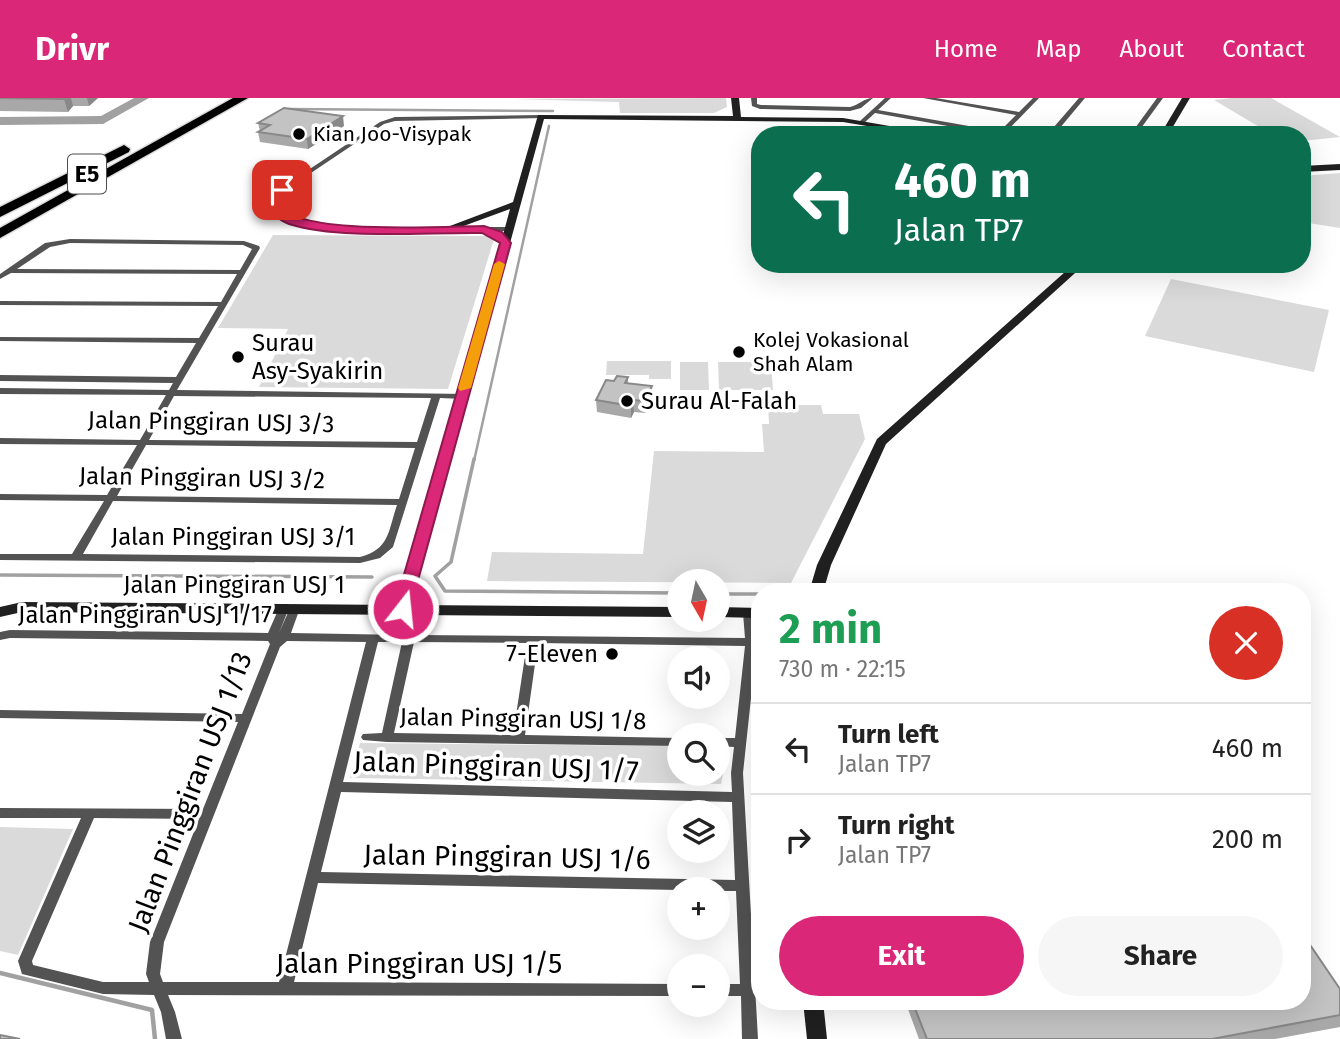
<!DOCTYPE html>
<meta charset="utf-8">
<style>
body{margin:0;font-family:"Fira Sans",sans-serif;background:#f6f6f6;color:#222;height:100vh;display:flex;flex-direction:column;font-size:26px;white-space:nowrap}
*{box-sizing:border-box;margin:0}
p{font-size:23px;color:#767676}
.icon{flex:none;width:38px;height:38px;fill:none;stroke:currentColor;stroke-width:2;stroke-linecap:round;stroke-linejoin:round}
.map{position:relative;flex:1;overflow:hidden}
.side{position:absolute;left:751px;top:485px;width:560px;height:427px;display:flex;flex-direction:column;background:#fff;border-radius:28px;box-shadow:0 7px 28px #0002}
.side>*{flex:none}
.guide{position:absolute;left:751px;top:28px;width:560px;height:147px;border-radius:28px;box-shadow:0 7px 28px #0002;background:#0b6e4f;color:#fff;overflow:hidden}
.needle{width:46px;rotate:171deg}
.tools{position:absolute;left:667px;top:471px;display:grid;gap:14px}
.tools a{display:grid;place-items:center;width:63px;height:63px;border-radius:50%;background:#fff;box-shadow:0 7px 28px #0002;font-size:35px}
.pin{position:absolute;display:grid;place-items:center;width:60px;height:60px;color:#fff;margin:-30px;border-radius:14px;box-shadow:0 4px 10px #0006}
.me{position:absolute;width:77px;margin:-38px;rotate:16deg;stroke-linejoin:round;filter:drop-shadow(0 0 5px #0008)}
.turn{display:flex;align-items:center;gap:24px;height:147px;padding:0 28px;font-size:32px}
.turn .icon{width:91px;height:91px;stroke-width:2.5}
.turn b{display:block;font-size:49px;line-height:60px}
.round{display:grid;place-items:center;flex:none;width:74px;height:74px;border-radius:37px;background:#f6f6f6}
.overview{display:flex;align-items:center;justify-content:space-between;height:119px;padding:0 28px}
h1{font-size:42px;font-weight:700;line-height:52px;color:#1e9e55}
.action{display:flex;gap:14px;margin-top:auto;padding:14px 28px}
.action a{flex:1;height:80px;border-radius:42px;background:#db2777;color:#fff;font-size:28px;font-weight:700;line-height:80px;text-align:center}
.action a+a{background:#f6f6f6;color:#222}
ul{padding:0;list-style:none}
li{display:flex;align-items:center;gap:21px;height:91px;padding:0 28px;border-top:2px solid #e0e0e0}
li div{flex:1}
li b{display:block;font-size:26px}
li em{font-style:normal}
header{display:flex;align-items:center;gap:42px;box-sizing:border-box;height:98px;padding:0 35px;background:#db2777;color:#fff}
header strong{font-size:33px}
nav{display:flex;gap:38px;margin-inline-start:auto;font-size:24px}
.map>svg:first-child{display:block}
</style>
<header>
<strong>Drivr</strong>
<nav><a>Home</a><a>Map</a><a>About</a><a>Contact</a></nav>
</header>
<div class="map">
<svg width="1340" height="941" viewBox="0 0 1340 941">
<rect width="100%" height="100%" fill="#fff"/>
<g fill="#dadada">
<path d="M 726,0 L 727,9 L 714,15 L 620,15 L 619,4 L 512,1 Z"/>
<path d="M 1232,0 L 1271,0 L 1340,39 L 1302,43 L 1302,37 L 1273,37 L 1214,2 Z"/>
<path d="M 1340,75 L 1340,130 L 1302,124 L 1302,78 Z"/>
<path d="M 273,137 L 495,138 L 448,291 L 259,289 L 288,231 L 218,230 Z"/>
<path d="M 1171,181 L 1329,212 L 1314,274 L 1145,238 Z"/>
<path d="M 607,263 L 671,263 L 671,281 L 649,281 L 649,277 L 606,277 Z"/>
<path d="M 680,264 L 708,264 L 709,292 L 680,292 Z"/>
<path d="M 718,264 L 771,264 L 773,292 L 719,292 Z"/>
<path d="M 768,307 L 821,307 L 823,316 L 859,316 L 865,341 L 791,485 L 487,483 L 492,454 L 643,456 L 654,353 L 764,354 L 762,326 L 769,326 Z"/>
<path d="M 360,645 L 679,648 L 679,676 L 718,676 L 718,648 L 729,648 L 721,686 L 350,680 Z"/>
<path d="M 0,729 L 73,731 L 18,857 L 0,853 Z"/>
</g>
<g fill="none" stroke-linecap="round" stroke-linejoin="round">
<g stroke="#a1a1a1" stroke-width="2.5">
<path d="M 289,11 L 553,13"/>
<path d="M 474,363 L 549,28"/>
</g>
<g stroke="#a1a1a1" stroke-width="3.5">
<path d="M 474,361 L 451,464 L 435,478 L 445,493 L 679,495"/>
<path d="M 0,477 L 372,479"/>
<path d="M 718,496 L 759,496"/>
</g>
<path stroke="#a1a1a1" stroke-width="4.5" d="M 0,875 L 152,912 L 155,941"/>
<path fill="#a1a1a1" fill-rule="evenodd" d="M 134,0 L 149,0 L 103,26 L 0,27 L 0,19 L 101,18 Z"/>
<g stroke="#dbdbdb" stroke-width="3">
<g id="highway">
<path d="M 233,0 L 248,0 L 0,140 L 0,130 Z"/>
<path d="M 124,47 L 130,51 L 129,54 L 0,119 L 0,109 Z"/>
</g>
</g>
<g fill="#535353" fill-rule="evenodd">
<path d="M 751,0 L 757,0 L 757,6 L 761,7 L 850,9 C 859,7 864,0 873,0 L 861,10 L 850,13 L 760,11 L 752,8 Z"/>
<path d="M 885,0 L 891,0 L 878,12 L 997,33 L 1001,32 L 1016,17 L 923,0 L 936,0 L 1019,14 L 1033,0 L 1039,0 L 1005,35 L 998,37 L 875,15 L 864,25 L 860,25 L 860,23 Z"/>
<path d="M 1079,0 L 1085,0 L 1054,37 L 1047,37 Z"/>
<path d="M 1157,0 L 1163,0 L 1136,37 L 1130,37 Z"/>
<path d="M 541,17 L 543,18 L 543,20 L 395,23 L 384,26 L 284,93 L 276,104 L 278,112 L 292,121 L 325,129 L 509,129 L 513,131 L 512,133 L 325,133 L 287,125 L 271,113 L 270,104 L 280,91 L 380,24 L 395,19 Z"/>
<path d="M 70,141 L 244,143 L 259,148 L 260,150 L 177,292 L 466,296 L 466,300 L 463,301 L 440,300 L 393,449 L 380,460 L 360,465 L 0,462 L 0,456 L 72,456 L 104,403 L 0,402 L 0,396 L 107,397 L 137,347 L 0,346 L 0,340 L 140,342 L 166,297 L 0,296 L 0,290 L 169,292 L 173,285 L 0,283 L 0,277 L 176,279 L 196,245 L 0,243 L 0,239 L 199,240 L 218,208 L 0,207 L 0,203 L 221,204 L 237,176 L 11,175 L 0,181 L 0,176 L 45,145 ZM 70,145 L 243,147 L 252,151 L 240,172 L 17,171 L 50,149 ZM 174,298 L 431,300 L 417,344 L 149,342 ZM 146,347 L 415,350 L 399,401 L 117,398 ZM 113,403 L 397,407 C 388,433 390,451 360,459 L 83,456 Z"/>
<path d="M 284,506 L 289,510 L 279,535 L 290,510 L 295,506 L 300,510 L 291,535 L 404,537 L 410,512 L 415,508 L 420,512 L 415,537 L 745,540 L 743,515 L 748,511 L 752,512 L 757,544 L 743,675 L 758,941 L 742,941 L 741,898 L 718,898 L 718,886 L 740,886 L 736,793 L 718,793 L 718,791 L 679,792 L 318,785 L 294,884 L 679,886 L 679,898 L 168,897 L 175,914 L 182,941 L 166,941 L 161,914 L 154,897 L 103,896 L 22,876 L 18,863 L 81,720 L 0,720 L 0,710 L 203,711 L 238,624 L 0,620 L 0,612 L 242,616 L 270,546 L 268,543 L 10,540 L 0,542 L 0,534 L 10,532 L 268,535 L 279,510 ZM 287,543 L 366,544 L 279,884 L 163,884 L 160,876 L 164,844 L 280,549 ZM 378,544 L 402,544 L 382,635 L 363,636 L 361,639 L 363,642 L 387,644 L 679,648 L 679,640 L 525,637 L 538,545 L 745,548 L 735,640 L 718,640 L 718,648 L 734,649 L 731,675 L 732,694 L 343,684 ZM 414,544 L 527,545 L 513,637 L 394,635 ZM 341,694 L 732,704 L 735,782 L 321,774 ZM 94,720 L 199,721 L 150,844 L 146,876 L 149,884 L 103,884 L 33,867 L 32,863 Z"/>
</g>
<g fill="#202020" fill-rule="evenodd">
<path d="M 731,0 L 739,0 L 741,19 L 843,20 L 942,37 L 921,37 L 843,24 L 544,21 L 411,507 L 679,509 L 679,519 L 22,514 L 0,519 L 0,509 L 22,504 L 397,507 L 501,146 L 495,139 L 478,131 L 483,128 L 503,137 L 510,111 L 450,133 L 442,131 L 513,104 L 538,17 L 733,18 Z"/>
<path d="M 1182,0 L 1190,0 L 1168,37 L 1160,37 Z"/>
<path d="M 1340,66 L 1340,72 L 1302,74 L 1302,68 Z"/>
<path d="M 1074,166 L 1085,166 L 886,346 L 831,467 L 823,494 L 809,494 L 817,467 L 877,341 Z"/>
<path d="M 718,509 L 760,510 L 760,520 L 718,519 Z"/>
<path d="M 803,903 L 823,903 L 827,941 L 807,941 Z"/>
</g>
<use href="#highway" fill="#000" fill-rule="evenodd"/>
</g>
<g fill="#a8a8a8">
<path d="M 0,0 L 98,0 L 89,8 L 73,8 L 68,14 L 0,13 Z"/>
<path d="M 258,25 L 344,28 L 308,51 L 260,44 L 258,34 L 260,33 Z"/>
<path d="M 628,279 L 628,285 L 652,288 L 652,300 L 645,315 L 634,314 L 631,320 L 597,314 L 596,302 L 614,283 Z"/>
<path d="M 1340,891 L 1340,929 L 1275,941 L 919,941 L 905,903 L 1302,903 Z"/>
</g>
<g fill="#888">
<path d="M 65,0 L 71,0 L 73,8 L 68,14 L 64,1 Z"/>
<path d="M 87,0 L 98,0 L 89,8 Z"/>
<path d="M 343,18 L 344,28 L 308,51 L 307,41 Z"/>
<path d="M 652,288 L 652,300 L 645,315 L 645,303 Z"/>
<path d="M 633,302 L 634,314 L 631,320 L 631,308 Z"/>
</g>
<g fill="#c3c3c3" stroke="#888" stroke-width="2">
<path d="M 0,0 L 65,0 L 64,1 Z"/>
<path d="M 284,10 L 343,18 L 307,41 L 258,34 L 270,27 L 258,25 Z"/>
<path d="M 617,278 L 628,279 L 625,285 L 652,288 L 645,303 L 633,302 L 631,308 L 596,302 L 606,282 L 614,283 Z"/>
<path d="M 1302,835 L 1340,891 L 1340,917 L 1212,941 L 927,941 L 912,903 L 1302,903 Z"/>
<path d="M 0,937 L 20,941 L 0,941 Z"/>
</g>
<path fill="#db2777" stroke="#8e194d" stroke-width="2" d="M 282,88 L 287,92 L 278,104 C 289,139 448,128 484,128 L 502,134 L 511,145 L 409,515 L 403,517 L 394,511 L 500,145 L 482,135 C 428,134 338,142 289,126 C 278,122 271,115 267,104 Z"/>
<path fill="#f59e0b" d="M 499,163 L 505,166 L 471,290 L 460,293 L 458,290 L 494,166 Z"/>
<g fill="#000" stroke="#fff" stroke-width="2.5">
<circle cx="299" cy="36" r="7"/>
<circle cx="739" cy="254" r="7"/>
<circle cx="238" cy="259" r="7"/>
<circle cx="627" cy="303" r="7"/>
<circle cx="612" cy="556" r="7"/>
</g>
<g text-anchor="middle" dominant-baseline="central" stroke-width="7" stroke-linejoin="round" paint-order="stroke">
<g font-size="21" fill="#000" stroke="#fff" text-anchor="start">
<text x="313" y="36">Kian Joo-Visypak</text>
<text x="753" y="242">Kolej Vokasional<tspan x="753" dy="24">Shah Alam</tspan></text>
</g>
<rect fill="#fff" stroke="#4c4c4c" stroke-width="2" x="68" y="56.5" width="38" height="39" rx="5"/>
<g font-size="23" font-weight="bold" fill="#000">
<text x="87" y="76">E5</text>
</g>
<g font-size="24" fill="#000" stroke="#fff" text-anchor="start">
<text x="252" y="245">Surau<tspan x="252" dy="28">Asy-Syakirin</tspan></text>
<text x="641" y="303">Surau Al-Falah</text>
<text x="598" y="556" text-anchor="end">7-Eleven</text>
</g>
<g font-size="24" fill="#000" stroke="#fff">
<text transform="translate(211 324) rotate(1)">Jalan Pinggiran USJ 3/3</text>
<text transform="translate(202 380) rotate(1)">Jalan Pinggiran USJ 3/2</text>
<text x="233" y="439">Jalan Pinggiran USJ 3/1</text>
<text x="234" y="487">Jalan Pinggiran USJ 1</text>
<text x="145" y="517">Jalan Pinggiran USJ 1/17</text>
<text transform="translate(523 621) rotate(1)">Jalan Pinggiran USJ 1/8</text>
</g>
<g font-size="28" fill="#000" stroke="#fff">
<text transform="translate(496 668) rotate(2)">Jalan Pinggiran USJ 1/7</text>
<text transform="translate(190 694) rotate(-69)">Jalan Pinggiran USJ 1/13</text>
<text transform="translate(507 759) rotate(1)">Jalan Pinggiran USJ 1/6</text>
<text x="419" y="865">Jalan Pinggiran USJ 1/5</text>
</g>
</g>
</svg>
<div class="tools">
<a><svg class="needle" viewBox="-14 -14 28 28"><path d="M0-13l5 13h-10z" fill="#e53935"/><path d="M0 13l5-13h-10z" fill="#767676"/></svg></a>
<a><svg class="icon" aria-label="sound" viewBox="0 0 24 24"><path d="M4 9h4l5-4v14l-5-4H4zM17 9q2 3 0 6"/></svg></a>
<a><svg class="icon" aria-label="search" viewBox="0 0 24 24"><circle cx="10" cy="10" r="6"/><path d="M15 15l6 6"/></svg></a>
<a><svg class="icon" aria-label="layers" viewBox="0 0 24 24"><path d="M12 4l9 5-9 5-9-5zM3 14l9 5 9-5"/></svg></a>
<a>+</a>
<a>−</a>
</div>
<div class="pin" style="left:282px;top:92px;background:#d93025"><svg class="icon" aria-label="arrive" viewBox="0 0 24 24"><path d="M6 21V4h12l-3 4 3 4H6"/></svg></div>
<svg class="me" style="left:403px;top:511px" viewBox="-20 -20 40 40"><circle r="17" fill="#db2777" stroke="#fff" stroke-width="3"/><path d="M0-11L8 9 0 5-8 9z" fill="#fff"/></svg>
<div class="guide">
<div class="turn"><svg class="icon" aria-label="left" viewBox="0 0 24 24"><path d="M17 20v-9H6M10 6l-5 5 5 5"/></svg><div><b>460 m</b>Jalan TP7</div></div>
</div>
<section class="side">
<div class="overview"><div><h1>2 min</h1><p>730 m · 22:15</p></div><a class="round" style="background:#d93025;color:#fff"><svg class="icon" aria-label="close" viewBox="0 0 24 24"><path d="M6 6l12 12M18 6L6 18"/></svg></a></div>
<ul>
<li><svg class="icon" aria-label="left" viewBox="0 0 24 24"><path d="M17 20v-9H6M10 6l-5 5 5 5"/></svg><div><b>Turn left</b><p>Jalan TP7</p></div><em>460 m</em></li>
<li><svg class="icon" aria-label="right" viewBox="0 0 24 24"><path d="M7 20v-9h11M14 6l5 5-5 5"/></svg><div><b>Turn right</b><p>Jalan TP7</p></div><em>200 m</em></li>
</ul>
<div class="action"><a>Exit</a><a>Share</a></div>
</section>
</div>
